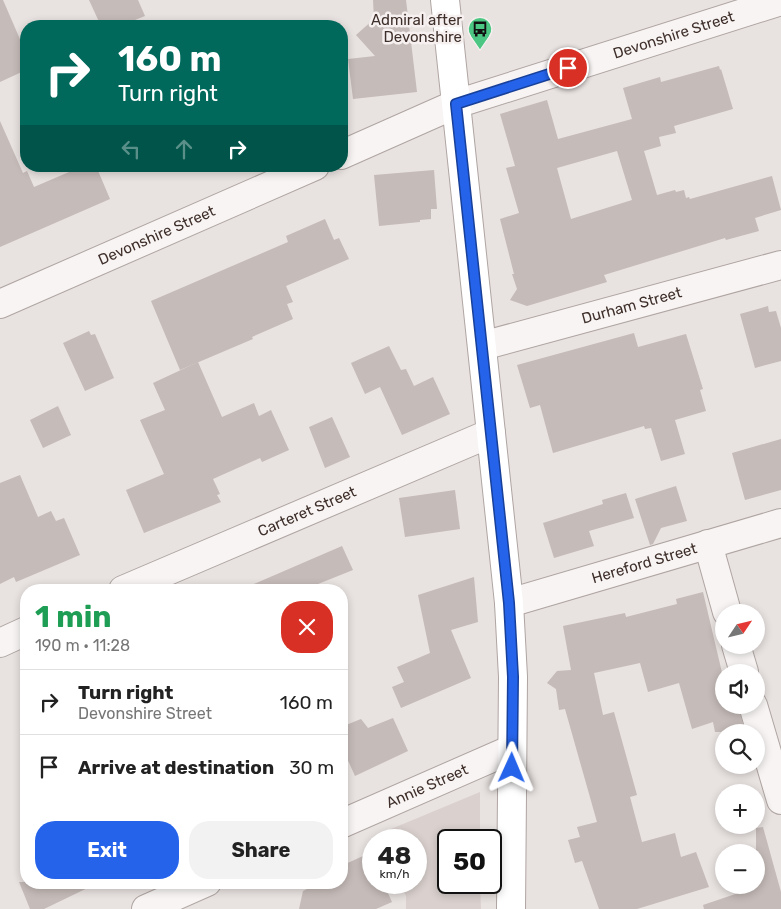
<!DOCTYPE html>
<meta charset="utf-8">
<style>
body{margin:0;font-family:Rubik,sans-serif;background:#f2f2f2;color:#222;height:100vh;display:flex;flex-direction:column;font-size:19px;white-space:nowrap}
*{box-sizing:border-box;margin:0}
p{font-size:16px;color:#767676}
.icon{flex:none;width:28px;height:28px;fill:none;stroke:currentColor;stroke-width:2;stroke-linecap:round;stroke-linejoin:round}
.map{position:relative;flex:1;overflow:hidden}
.sheet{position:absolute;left:20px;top:584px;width:328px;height:305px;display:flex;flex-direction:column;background:#fff;border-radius:20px;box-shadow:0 2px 8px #0003}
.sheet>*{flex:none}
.hud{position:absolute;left:20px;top:20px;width:328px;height:152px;border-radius:20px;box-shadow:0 2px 8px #0003;background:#00695c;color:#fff;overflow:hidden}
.needle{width:32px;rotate:55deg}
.buttons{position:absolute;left:715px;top:604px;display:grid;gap:10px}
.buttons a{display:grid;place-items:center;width:50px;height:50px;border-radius:50%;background:#fff;box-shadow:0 2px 8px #0003;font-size:25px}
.speed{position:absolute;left:362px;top:829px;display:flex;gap:10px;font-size:25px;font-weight:700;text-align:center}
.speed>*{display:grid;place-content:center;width:65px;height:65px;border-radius:50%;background:#fff;box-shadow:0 2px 8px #0003;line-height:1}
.speed small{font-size:12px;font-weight:400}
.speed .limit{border:2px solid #111;border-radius:8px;background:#fff;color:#111}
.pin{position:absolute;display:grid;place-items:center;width:42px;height:42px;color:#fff;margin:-21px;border:2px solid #fff;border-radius:50%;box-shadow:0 1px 5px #0007}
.me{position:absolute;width:55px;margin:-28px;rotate:1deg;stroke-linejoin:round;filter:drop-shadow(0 0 4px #0008)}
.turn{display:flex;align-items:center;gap:18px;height:105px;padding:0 15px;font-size:22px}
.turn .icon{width:65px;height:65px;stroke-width:2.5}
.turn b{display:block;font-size:35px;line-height:42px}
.lanes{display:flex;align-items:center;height:48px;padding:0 15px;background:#0003;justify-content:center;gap:25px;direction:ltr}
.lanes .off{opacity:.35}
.round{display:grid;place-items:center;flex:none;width:52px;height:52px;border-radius:20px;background:#f2f2f2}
.headline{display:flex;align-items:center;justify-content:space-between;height:85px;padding:0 15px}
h1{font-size:30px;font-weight:700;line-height:38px;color:#1e9e55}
.cta{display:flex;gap:10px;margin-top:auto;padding:10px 15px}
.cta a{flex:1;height:58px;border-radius:20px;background:#2563eb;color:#fff;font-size:20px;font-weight:700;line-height:58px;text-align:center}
.cta a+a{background:#f2f2f2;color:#222}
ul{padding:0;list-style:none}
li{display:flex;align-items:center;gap:15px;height:65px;padding:0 15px;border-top:1px solid #e0e0e0}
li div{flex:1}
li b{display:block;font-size:19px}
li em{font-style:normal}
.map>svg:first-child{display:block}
</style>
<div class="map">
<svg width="781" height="909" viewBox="0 0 781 909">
<rect width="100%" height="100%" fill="#e8e2e0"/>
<path fill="#dad1ce" d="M 480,792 L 480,840 L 449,840 L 449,882 L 480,883 L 481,909 L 406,909 L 406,896 L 400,883 L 416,882 L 416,840 L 382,840 L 379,834 Z"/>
<g fill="#c5bbb8" fill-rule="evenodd">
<path d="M 0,0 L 3,0 L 26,53 L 26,70 L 0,82 Z"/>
<path d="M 89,0 L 138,0 L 145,16 L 120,26 L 101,26 Z"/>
<path d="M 373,0 L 406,0 L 417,92 L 353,99 L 348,59 L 375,56 L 356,35 L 374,19 Z"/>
<path d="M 719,66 L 720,70 L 721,69 L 733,109 L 674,126 L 676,133 L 659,137 L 661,146 L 644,151 L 657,195 L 675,190 L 676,192 L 684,190 L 686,198 L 689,197 L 690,199 L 772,176 L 781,210 L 755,218 L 759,231 L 726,240 L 725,238 L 604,275 L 607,282 L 527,306 L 510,300 L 517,289 L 512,274 L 514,274 L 500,219 L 519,213 L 506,168 L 515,166 L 500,114 L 547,100 L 558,139 L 632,119 L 623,88 L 660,77 L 661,82 ZM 617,151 L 632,200 L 571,219 L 557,168 Z"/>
<path d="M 0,121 L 23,173 L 27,171 L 34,187 L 83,166 L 96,166 L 110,199 L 0,247 Z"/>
<path d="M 434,170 L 437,209 L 431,209 L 431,219 L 420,220 L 420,222 L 379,226 L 374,175 Z"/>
<path d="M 325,219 L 334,240 L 339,238 L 349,259 L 286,286 L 293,302 L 287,304 L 293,319 L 252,337 L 253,339 L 180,370 L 151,301 L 288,242 L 286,236 Z"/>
<path d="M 768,306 L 769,312 L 776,311 L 781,328 L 781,361 L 755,368 L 740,314 Z"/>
<path d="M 89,331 L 91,335 L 95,334 L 114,378 L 85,391 L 63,343 Z"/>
<path d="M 634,333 L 638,347 L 686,334 L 703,389 L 700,390 L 706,411 L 675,420 L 685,454 L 661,461 L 651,428 L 645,429 L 644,426 L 553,453 L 540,405 L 530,408 L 517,365 Z"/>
<path d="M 389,346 L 401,370 L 406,369 L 414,386 L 433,377 L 450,414 L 402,435 L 380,387 L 365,394 L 351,363 Z"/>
<path d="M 198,362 L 222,417 L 254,403 L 259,416 L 271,410 L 289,450 L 262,462 L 260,458 L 213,479 L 220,494 L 217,495 L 221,502 L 144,533 L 126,490 L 164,474 L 140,420 L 165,410 L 153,383 Z"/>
<path d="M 58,406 L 71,435 L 43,448 L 30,420 Z"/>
<path d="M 332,417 L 350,457 L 325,468 L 309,427 Z"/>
<path d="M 781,439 L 781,490 L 745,500 L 732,453 Z"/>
<path d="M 20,475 L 38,517 L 51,511 L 56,521 L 64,518 L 80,555 L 16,582 L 14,577 L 0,584 L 0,483 Z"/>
<path d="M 676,486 L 687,521 L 661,528 L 653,544 L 650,545 L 635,499 Z"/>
<path d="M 455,490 L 460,529 L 405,537 L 399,498 Z"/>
<path d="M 626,493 L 634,518 L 589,531 L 594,546 L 554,558 L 543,523 L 603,504 L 602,500 Z"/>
<path d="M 342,546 L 353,570 L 303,590 L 240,590 Z"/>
<path d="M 474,577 L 478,622 L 451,630 L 471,678 L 401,708 L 392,687 L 404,682 L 397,667 L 430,653 L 418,595 Z"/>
<path d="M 703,592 L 724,681 L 724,705 L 738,705 L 745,732 L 715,732 L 713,722 L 692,729 L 679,683 L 648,692 L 640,663 L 594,673 L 603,715 L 614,712 L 637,795 L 630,797 L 642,842 L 675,833 L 681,857 L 696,852 L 709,887 L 637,909 L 599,909 L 582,861 L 575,863 L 568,840 L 580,837 L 577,827 L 597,822 L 565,709 L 559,710 L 556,689 L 547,683 L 557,671 L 571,670 L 563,626 L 625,613 L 626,617 L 677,604 L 676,599 Z"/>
<path d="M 393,718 L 408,751 L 355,776 L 341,745 L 341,727 L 361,719 L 368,728 Z"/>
<path d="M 763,827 L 781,892 L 781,909 L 704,909 L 703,905 L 756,887 L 756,828 Z"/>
<path d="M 374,851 L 374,882 L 383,882 L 392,902 L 376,909 L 299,909 L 303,891 L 321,882 L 341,882 L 341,866 Z"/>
<path d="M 19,882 L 100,882 L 44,909 L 30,909 Z"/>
</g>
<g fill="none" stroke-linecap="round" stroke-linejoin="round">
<g stroke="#afa5a2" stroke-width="30">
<g id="minor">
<path id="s1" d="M 341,155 L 456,104 L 781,1"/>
<path id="s2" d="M 0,304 L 315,166"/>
<path id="s3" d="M 482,346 L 781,265"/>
<path d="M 708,544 L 727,612"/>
<path id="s4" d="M 123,590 L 491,433"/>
<path id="s5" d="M 509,603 L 781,523"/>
<path d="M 0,643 L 26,631"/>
<path d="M 736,645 L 744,672"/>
<path d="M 753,705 L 781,800"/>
<path id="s6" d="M 341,824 L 512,749"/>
<path d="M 146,909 L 207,882"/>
</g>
</g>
<g stroke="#afa5a2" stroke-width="30">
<path id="secondary" d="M 445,0 L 509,603 L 513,677 L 511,909"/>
</g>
<use href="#minor" stroke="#f7f4f3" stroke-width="28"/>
<use href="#secondary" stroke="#fff" stroke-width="28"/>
</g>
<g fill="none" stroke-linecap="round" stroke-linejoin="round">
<g stroke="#184099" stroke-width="12">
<path id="route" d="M 512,768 L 513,677 L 509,603 L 456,104 L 568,68"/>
</g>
<use href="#route" stroke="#2563eb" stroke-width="9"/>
</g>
<defs>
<g id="bus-pin" transform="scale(1.25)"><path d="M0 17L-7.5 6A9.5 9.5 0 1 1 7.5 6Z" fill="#4cc683" stroke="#f6f1f0"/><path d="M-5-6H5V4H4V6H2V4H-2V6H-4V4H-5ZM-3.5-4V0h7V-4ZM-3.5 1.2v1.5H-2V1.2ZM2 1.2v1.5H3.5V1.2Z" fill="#111"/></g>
</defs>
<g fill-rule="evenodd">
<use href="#bus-pin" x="480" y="29"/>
</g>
<g text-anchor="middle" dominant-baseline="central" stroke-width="5" stroke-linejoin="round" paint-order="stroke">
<g font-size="15" fill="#3f2f2a" stroke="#f6f1f0" text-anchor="end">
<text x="462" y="20">Admiral after<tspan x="462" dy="17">Devonshire</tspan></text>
</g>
<g font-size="15" fill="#3f2f2a" stroke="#f6f1f0">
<text stroke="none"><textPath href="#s1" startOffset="354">Devonshire Street</textPath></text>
<text stroke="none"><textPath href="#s2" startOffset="171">Devonshire Street</textPath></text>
<text stroke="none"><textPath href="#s3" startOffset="155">Durham Street</textPath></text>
<text stroke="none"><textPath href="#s4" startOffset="200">Carteret Street</textPath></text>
<text stroke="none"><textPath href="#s5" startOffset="141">Hereford Street</textPath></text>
<text stroke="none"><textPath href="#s6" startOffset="94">Annie Street</textPath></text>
</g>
</g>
</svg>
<div class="buttons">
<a><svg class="needle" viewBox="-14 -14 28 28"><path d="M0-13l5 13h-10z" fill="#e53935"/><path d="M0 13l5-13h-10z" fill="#767676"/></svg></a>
<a><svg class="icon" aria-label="sound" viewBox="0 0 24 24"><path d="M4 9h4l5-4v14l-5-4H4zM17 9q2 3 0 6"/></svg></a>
<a><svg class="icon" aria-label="search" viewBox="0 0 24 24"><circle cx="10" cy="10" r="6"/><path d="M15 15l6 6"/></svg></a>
<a>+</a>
<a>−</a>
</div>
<div class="speed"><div>48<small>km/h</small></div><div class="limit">50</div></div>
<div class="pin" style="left:568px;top:68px;background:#d93025"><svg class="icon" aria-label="arrive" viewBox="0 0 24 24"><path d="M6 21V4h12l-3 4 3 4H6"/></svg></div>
<svg class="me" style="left:512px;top:768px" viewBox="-20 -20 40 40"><path d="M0-17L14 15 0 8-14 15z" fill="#2563eb" stroke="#fff" stroke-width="4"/></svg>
<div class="hud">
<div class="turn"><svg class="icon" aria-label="right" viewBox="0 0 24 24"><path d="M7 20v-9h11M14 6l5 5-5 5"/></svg><div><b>160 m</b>Turn right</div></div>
<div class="lanes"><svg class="icon off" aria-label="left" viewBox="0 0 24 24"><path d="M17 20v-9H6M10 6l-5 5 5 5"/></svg><svg class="icon off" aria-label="ahead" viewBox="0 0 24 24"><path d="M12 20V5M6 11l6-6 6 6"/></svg><svg class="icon" aria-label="right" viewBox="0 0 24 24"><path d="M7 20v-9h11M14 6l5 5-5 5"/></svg></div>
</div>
<section class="sheet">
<div class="headline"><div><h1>1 min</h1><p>190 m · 11:28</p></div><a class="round" style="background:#d93025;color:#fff"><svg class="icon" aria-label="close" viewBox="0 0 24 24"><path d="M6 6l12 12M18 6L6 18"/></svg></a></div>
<ul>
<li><svg class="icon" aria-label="right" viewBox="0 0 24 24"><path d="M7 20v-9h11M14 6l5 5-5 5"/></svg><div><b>Turn right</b><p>Devonshire Street</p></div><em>160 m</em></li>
<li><svg class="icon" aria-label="arrive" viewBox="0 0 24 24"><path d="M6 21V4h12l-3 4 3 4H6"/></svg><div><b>Arrive at destination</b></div><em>30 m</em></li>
</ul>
<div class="cta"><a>Exit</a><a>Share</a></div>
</section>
</div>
